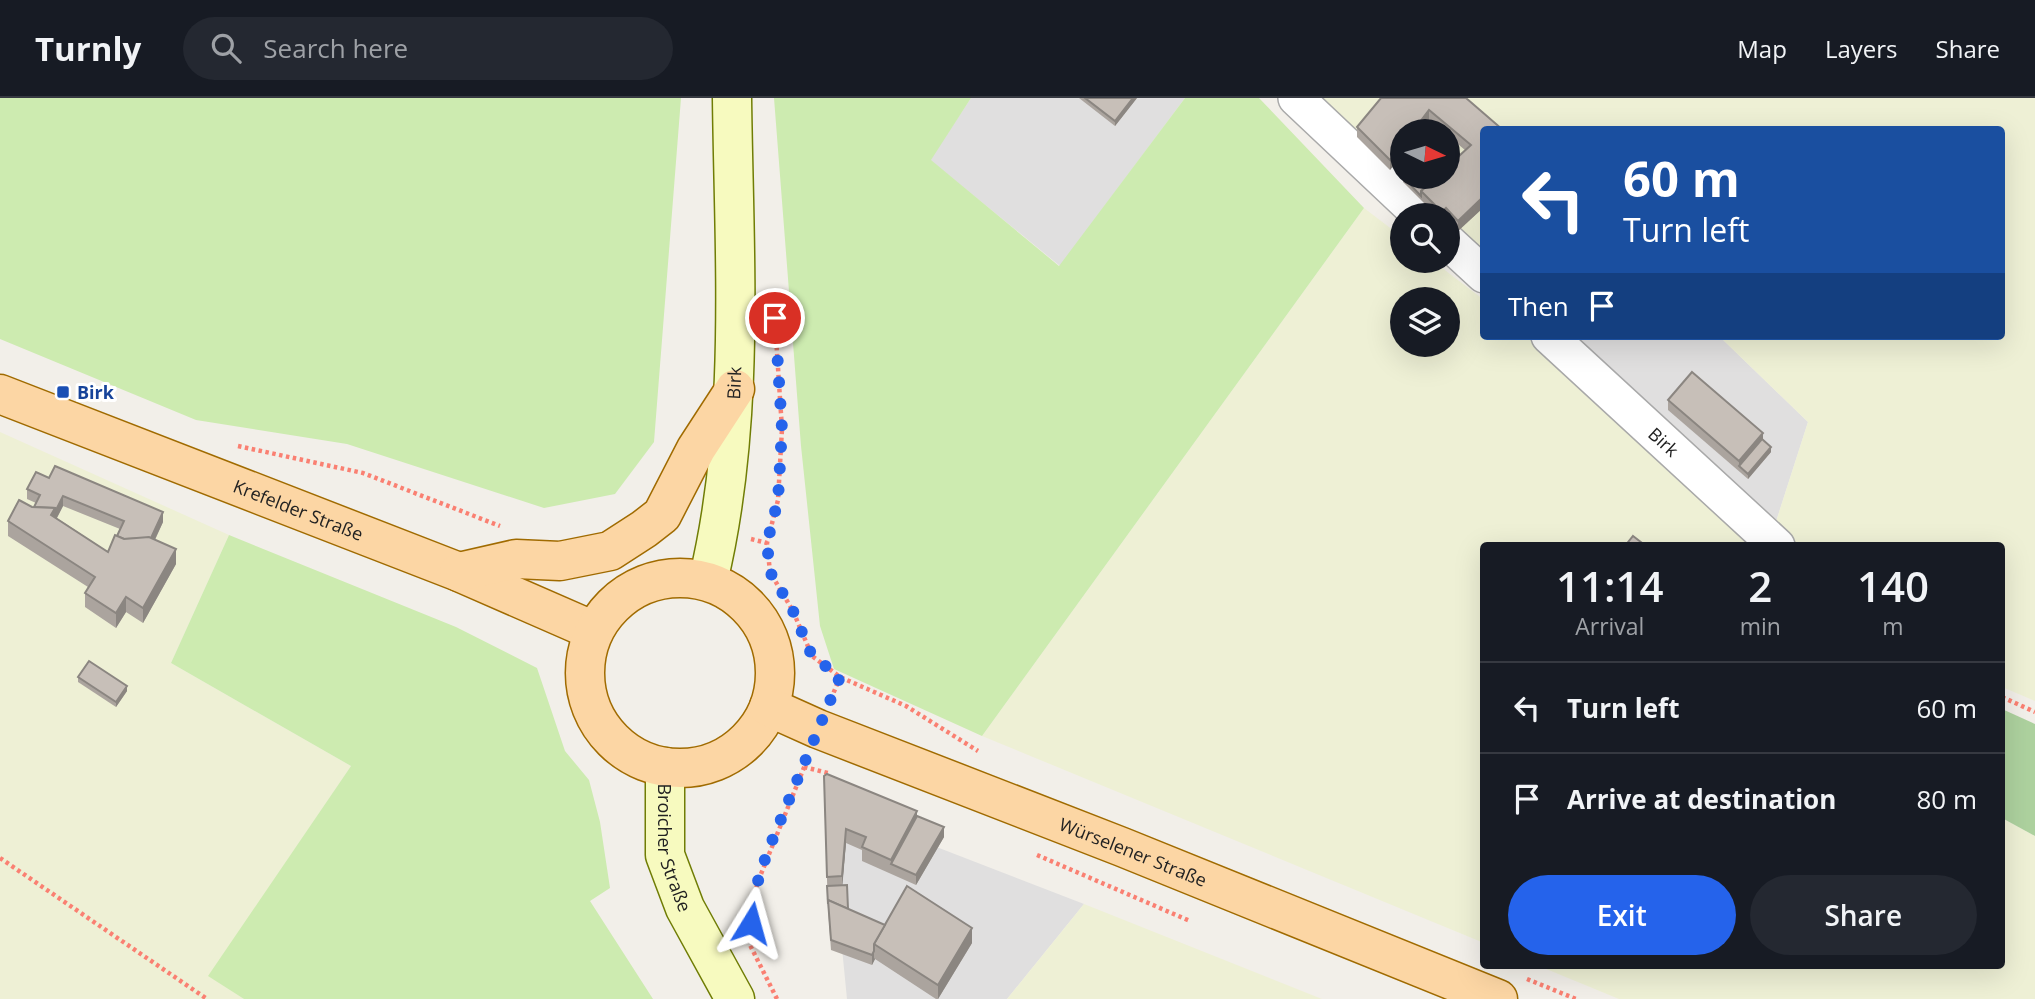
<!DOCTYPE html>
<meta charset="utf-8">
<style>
body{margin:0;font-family:"Open Sans",sans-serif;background:#242831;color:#f1f3f6;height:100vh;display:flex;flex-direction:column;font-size:26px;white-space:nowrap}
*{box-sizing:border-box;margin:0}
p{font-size:23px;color:#9ea1a6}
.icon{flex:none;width:38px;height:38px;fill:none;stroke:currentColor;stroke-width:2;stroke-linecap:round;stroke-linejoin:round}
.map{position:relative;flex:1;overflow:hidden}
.details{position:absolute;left:1480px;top:444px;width:525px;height:427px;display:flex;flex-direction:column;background:#171b24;border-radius:7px;box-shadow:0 7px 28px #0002}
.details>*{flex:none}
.top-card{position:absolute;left:1480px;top:28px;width:525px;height:214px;border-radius:7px;box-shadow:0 7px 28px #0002;background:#1a4fa0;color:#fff;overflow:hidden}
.needle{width:46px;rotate:95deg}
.tools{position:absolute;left:1390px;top:21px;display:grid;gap:14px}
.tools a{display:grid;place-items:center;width:70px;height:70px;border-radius:50%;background:#171b24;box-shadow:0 7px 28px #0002;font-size:35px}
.pin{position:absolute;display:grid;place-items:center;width:60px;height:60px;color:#fff;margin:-30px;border:4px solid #fff;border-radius:50%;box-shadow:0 2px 7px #0007}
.me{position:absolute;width:77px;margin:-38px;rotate:8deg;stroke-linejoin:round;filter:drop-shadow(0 0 5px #0008)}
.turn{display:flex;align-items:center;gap:24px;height:147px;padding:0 28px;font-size:32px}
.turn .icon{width:91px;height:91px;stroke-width:2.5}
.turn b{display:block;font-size:49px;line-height:60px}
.then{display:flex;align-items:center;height:66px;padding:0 28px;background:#0003;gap:14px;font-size:26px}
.eta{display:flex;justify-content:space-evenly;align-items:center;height:119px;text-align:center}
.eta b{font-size:42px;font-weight:600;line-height:49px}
.action{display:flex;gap:14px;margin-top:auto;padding:14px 28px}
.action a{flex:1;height:80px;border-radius:42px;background:#2563eb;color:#fff;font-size:28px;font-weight:600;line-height:80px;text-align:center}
.action a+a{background:#242831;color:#f1f3f6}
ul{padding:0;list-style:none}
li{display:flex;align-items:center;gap:21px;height:91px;padding:0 28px;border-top:2px solid #363941}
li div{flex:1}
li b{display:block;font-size:26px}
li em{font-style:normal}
header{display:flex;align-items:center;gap:42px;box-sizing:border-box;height:98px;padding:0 35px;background:#171b24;border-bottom:2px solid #363941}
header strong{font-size:33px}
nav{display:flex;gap:38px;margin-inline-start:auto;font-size:24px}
.search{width:490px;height:63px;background:#242831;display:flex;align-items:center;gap:18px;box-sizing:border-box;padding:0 24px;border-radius:38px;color:#9ea1a6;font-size:26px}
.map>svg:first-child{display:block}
</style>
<header>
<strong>Turnly</strong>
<div class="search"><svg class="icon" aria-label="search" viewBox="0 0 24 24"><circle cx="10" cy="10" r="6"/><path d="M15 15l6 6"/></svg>Search here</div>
<nav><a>Map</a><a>Layers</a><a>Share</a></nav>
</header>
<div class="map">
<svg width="2035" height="901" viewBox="0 0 2035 901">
<rect width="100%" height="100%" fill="#f2efe9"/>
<g fill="#e0dfdf">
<path d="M 971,0 L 1185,0 L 1060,168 L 930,62 Z"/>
<path d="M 1562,238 L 1719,238 L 1808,324 L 1773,433 Z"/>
<path d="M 828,707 L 1084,806 L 1007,901 L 847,901 Z"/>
</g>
<g fill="#eef0d5" fill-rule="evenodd">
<path d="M 1310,0 L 2035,0 L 2035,603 L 2002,589 L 2002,448 L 1792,448 L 1773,433 L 1808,324 L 1719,238 L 2002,238 L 2002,32 L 1484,32 L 1484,165 L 1447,130 L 1447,117 L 1434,117 ZM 1402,33 L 1447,33 L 1447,79 L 1402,79 Z"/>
<path d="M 1364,110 L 1402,139 L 1402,163 L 1433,163 L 1484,202 L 1484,238 L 1527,238 L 1753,448 L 1484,448 L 1484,845 L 982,638 ZM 1402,201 L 1447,201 L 1447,247 L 1402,247 Z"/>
<path d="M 0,334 L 229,437 L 171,565 L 351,668 L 209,878 L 244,901 L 0,901 Z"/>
<path d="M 2002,720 L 2035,738 L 2035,901 L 1619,901 L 1539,868 L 2002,868 Z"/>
<path d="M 1084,806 L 1322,901 L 1007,901 Z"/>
</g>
<g fill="#cdebb0">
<path d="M 0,0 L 681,0 L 654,344 L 615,396 L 544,410 L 347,346 L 196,322 L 0,241 Z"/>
<path d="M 774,0 L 971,0 L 931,62 L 1059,168 L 1185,0 L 1259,0 L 1364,110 L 982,638 L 834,571 L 820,528 L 801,348 Z"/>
<path d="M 229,437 L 456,529 L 537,570 L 565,653 L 589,682 L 600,724 L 610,790 L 590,803 L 653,901 L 244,901 L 208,878 L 351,668 L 171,565 Z"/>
</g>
<path fill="#add19e" d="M 2002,611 L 2035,626 L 2035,738 L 2002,720 Z"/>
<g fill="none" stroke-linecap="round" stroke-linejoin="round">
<g stroke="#a9a9a9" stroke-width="38">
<g id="minor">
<path d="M 1296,0 L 1420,117"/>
<path d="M 1447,143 L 1484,177"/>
<path id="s1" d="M 1549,238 L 1777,448"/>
</g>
</g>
<g stroke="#707d05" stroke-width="41">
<g id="secondary">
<path id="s2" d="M 708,483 C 746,325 734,161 732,0"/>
<path id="s3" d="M 665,669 L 665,757 L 685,810 L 735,901"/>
</g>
</g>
<g stroke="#a06b00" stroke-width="41">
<g id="primary">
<path id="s4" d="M 0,296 L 459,474 L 594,533"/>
<path d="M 459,474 L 516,461 L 560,463 L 610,453 L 644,431 L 662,417 L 696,351 L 735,291"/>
<circle cx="680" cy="575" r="95"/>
<path id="s5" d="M 769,609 L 818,631 L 1122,749 L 1498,901"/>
</g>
</g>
<g stroke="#fa8072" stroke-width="4.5" stroke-dasharray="3.5 3.5" stroke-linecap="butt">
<path d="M 773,193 L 782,331 L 778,402 L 767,445 L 770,474 L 793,513 L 812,558 L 840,579 L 906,608 L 978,653"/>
<path d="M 238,348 L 363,375 L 500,428"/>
<path d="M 751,441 L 767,445"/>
<path d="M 2002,599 L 2035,614"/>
<path d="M 831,601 L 840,579"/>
<path d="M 804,669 L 828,675"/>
<path d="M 1037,757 L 1190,823"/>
<path d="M 0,760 L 207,901"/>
<path d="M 1527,881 L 1576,901"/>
<path d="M 777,901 L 749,845 L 757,786 L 805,667"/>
</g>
<use href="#minor" stroke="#fff" stroke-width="35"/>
<use href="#secondary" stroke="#f7fabf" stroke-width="38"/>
<use href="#primary" stroke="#fcd6a4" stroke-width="38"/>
</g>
<g fill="#aba49e" fill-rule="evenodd">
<path d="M 1079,0 L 1137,0 L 1115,28 Z"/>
<path d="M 1466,0 L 1484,32 L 1484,109 L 1458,133 L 1447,122 L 1447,117 L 1436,117 L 1403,84 L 1403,79 L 1447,79 L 1465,52 L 1447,37 L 1447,33 L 1443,33 L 1429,22 L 1421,33 L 1402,33 L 1390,72 L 1357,39 L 1357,29 Z"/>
<path d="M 1668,302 L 1763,342 L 1771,354 L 1748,381 L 1668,312 Z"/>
<path d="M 49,380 L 163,424 L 155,442 L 176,466 L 143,525 L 126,514 L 116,530 L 85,509 L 85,495 L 88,489 L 8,438 L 8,423 L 32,409 L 34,409 L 36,405 L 27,401 L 27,391 ZM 63,408 L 120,431 L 108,454 L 57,420 Z"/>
<path d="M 78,579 L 127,593 L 116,609 L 78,584 Z"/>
<path d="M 824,693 L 917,718 L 944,739 L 916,787 L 862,763 L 862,752 L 846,745 L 842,787 L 848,811 L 885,827 L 972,845 L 938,901 L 936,901 L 875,861 L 872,867 L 831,852 L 828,811 Z"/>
</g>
<g fill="#8b8681">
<path d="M 1133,0 L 1137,0 L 1115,28 L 1115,23 Z"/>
<path d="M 1429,12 L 1429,22 L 1421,33 L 1413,33 Z"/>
<path d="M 1402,48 L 1402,58 L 1390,72 L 1390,62 Z"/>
<path d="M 1484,98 L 1484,109 L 1458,133 L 1458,123 Z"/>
<path d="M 1446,110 L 1446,117 L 1442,117 L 1442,114 Z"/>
<path d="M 1763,335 L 1763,345 L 1739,368 L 1739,363 Z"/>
<path d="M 1771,349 L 1771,354 L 1748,381 L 1748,376 Z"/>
<path d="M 63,398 L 63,408 L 51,431 L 51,417 Z"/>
<path d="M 163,414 L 163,424 L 149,454 L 149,444 Z"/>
<path d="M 176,451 L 176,466 L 143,525 L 143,510 Z"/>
<path d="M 126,499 L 126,514 L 116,530 L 116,515 Z"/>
<path d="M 127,588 L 127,593 L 116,609 L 116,604 Z"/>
<path d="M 917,713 L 917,728 L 891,766 L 891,762 Z"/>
<path d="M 944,729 L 944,739 L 916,787 L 916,777 Z"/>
<path d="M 846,731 L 846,745 L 842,792 L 842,778 Z"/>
<path d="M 972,830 L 972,845 L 938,901 L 938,887 Z"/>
<path d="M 874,853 L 874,860 L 875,861 L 872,867 L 872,857 Z"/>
</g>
<g fill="#c7bfb8" stroke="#8b8681" stroke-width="2">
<path d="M 1085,0 L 1133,0 L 1115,23 Z"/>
<path d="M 1381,0 L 1466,0 L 1503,32 L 1484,32 L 1484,98 L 1458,123 L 1446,110 L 1442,114 L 1421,93 L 1437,79 L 1447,79 L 1447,69 L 1471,47 L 1429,12 L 1413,33 L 1402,33 L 1402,48 L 1390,62 L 1357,29 Z"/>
<path d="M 1403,79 L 1437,79 L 1421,93 L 1421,98 Z"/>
<path d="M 1692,274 L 1763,335 L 1739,363 L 1668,302 Z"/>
<path d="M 1762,341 L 1771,349 L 1748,376 L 1739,368 Z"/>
<path d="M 55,368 L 163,414 L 151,440 L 124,441 L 117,438 L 124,423 L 63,398 L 55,414 L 55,410 L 34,409 L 40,397 L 27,391 L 36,374 L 49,380 Z"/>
<path d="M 19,402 L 32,409 L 55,410 L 51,417 L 108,454 L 115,437 L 124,441 L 149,439 L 176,451 L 143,510 L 126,499 L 116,515 L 85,495 L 95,479 L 8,423 Z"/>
<path d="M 1633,438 L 1646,448 L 1625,448 Z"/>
<path d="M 89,563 L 127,588 L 116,604 L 78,579 Z"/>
<path d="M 827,676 L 917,713 L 891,762 L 862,749 L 866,739 L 846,731 L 842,778 L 827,779 L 824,678 Z"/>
<path d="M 917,718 L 944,729 L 916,777 L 891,766 Z"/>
<path d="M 847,787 L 848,811 L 828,802 L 828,806 L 827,788 Z"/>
<path d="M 907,788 L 972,830 L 938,887 L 874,846 Z"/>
<path d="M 828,802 L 885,827 L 874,846 L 874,853 L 872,857 L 831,842 Z"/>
</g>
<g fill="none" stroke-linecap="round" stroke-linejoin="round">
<path stroke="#2563eb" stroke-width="12" stroke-dasharray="0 21.6" d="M 751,825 L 757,786 L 767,755 L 840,579 L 812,558 L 793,513 L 770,474 L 767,445 L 778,402 L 782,331 L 775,220"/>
</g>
<rect fill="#1a4fb4" stroke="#fff" stroke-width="2.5" x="56" y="287" width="14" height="14" rx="3.5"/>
<g text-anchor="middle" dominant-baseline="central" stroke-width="6" stroke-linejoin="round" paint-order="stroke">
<g font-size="18" fill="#222" stroke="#fff">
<text stroke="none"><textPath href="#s2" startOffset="200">Birk</textPath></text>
<text stroke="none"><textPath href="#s1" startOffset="156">Birk</textPath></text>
<text stroke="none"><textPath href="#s4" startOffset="320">Krefelder Straße</textPath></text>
<text stroke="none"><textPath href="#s3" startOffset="82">Broicher Straße</textPath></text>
<text stroke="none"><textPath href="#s5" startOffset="392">Würselener Straße</textPath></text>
</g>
<g font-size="18" font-weight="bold" fill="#164399" stroke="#fff" text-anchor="start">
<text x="77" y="294">Birk</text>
</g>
</g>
</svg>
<div class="tools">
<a><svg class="needle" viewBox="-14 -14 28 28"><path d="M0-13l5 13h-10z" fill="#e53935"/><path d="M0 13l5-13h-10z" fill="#9ea1a6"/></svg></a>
<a><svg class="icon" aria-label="search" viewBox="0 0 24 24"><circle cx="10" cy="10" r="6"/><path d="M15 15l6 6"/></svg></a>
<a><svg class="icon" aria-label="layers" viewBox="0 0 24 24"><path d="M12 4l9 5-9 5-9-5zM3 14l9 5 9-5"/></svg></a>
</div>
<div class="pin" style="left:775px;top:220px;background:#d93025"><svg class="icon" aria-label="arrive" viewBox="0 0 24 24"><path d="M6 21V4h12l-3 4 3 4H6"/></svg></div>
<svg class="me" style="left:751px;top:825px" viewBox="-20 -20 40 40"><path d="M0-17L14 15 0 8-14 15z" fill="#2563eb" stroke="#fff" stroke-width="4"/></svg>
<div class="top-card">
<div class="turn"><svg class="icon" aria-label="left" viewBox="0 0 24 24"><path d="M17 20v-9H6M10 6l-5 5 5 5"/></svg><div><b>60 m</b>Turn left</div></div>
<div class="then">Then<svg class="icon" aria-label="arrive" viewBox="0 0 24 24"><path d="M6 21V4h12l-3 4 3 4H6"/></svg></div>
</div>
<section class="details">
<div class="eta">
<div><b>11:14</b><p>Arrival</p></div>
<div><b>2</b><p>min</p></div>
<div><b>140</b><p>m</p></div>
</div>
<ul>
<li><svg class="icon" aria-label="left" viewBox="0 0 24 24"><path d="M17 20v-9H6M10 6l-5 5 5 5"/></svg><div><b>Turn left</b></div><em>60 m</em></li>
<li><svg class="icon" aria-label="arrive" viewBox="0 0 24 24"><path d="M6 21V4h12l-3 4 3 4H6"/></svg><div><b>Arrive at destination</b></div><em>80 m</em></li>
</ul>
<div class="action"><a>Exit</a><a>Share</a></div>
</section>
</div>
